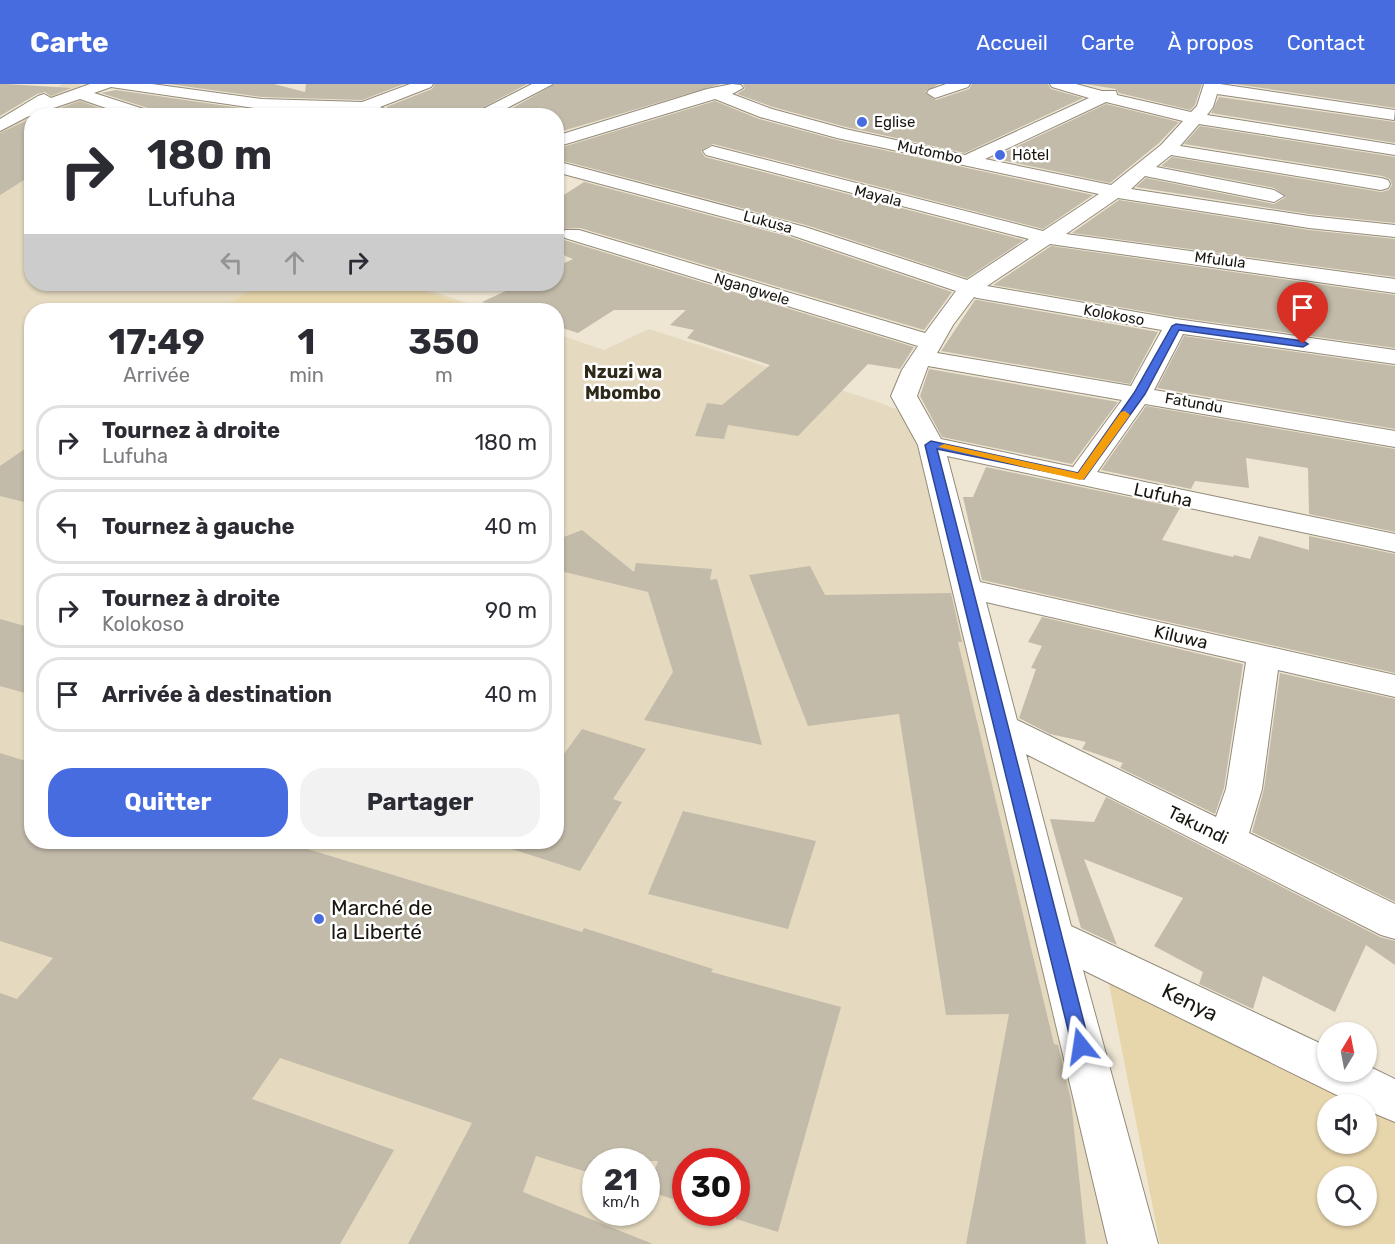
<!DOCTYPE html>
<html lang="fr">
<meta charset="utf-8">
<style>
body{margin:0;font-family:Rubik,sans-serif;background:#f2f2f3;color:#2b2b33;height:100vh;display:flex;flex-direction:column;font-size:22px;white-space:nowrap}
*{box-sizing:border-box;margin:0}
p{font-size:20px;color:#7c7c81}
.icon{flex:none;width:33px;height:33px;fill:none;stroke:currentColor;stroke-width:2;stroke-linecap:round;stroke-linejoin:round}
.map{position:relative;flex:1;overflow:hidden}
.panel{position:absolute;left:24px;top:219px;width:540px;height:546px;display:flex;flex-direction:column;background:#fff;border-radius:24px;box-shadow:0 2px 4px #0004}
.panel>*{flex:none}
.banner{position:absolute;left:24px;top:24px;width:540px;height:183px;border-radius:24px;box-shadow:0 2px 4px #0004;background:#fff;color:#2b2b33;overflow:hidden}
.needle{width:39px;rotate:10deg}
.tools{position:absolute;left:1317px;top:938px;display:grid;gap:12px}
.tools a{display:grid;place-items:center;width:60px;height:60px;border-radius:50%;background:#fff;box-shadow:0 2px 4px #0004;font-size:30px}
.speed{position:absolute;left:582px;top:1064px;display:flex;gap:12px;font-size:30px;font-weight:700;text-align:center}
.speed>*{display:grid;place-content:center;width:78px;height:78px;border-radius:50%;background:#fff;box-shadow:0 2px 4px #0004;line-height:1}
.speed small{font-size:15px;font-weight:400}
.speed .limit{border:9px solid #d22;background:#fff;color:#111}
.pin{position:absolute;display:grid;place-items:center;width:51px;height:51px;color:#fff;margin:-62px -26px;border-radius:50% 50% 50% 0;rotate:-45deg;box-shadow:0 0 6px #0007}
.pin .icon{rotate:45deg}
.me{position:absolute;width:66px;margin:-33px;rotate:345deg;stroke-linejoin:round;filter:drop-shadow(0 0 4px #0008)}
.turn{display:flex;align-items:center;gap:21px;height:126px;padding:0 24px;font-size:27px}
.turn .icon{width:78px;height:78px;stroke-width:2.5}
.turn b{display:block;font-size:42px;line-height:51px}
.lanes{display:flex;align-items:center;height:57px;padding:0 24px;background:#0003;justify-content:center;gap:30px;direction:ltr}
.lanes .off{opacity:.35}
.eta{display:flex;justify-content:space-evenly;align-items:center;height:102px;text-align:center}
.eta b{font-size:36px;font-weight:700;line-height:42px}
.cta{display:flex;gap:12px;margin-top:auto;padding:12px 24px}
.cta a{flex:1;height:69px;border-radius:24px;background:#476cdf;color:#fff;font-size:24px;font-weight:700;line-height:69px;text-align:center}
.cta a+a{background:#f2f2f3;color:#2b2b33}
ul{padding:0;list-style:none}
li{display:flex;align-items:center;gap:18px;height:75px;margin:0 12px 9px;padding:0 12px;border:3px solid #e1e1e2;border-radius:24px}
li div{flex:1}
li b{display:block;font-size:22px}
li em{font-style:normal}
header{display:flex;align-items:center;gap:36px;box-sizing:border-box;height:84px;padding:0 30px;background:#476cdf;color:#fff}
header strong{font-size:28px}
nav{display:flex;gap:33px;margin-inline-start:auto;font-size:21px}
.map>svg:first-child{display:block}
</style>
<header>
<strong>Carte</strong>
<nav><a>Accueil</a><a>Carte</a><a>À propos</a><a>Contact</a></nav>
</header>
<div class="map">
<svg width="1395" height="1160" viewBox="0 0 1395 1160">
<rect width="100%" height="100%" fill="#eee6d3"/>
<path fill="#e5dac0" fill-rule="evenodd" d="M 63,0 L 78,0 L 91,9 L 149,31 L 32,32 L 32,200 L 410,200 L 489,226 L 32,226 L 32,758 L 556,758 L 557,250 L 604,266 L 649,245 L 878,318 L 914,332 L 1150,1160 L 0,1160 L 0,36 ZM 596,1077 L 646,1077 L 646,1128 L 596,1128 ZM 686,1077 L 736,1077 L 736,1128 L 686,1128 Z"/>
<g fill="#e7d5ac" fill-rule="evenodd">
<path d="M 259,200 L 402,200 L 481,226 L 219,226 Z"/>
<path d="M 1105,880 L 1395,1022 L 1395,1160 L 1160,1160 ZM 1328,1020 L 1366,1020 L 1366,1059 L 1328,1059 ZM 1328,1092 L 1366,1092 L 1366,1131 L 1328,1131 Z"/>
</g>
<g fill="#c3bba9">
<path d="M 0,0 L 7,0 L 71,4 L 51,12 L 45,8 L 37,10 L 0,32 Z"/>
<path d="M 169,0 L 274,0 L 305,8 L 306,0 L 404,0 L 362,16 L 262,13 Z"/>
<path d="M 435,0 L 527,0 L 467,32 L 403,32 L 386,23 L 432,5 Z"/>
<path d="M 555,0 L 721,0 L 556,49 L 556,32 L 498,32 Z"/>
<path d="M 743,0 L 939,0 L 925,8 L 936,16 L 969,5 L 972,0 L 1048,0 L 1051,5 L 1083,14 L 965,69 L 846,43 L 773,23 L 737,10 L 745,5 Z"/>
<path d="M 1085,0 L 1202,0 L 1195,21 L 1190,26 L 1119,9 L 1116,5 Z"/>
<path d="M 1235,0 L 1395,0 L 1395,24 Z"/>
<path d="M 116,6 L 262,27 L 346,32 L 157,32 L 154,26 L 101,9 Z"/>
<path d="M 1219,13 L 1395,38 L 1395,59 L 1211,29 Z"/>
<path d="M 80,17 L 121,32 L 38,32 Z"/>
<path d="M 715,17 L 759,35 L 837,56 L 1093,111 L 1043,145 L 713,60 L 701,67 L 705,73 L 1024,156 L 967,194 L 806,141 L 556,75 L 556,65 Z"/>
<path d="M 1106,20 L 1179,38 L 1159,59 L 1110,99 L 992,74 Z"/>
<path d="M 32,34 L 32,91 L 0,111 L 0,49 Z"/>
<path d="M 1200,42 L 1395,73 L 1395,139 L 1309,130 L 1136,103 L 1146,94 L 1274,120 L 1286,113 L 1274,104 L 1161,82 L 1172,73 L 1381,108 L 1389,106 L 1392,101 L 1390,95 L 1382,92 L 1184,60 Z"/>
<path d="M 581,97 L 790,153 L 952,208 L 924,246 L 580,144 L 563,145 L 560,150 L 564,156 L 914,263 L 900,285 L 868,280 L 798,352 L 728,341 L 724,355 L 695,352 L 707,319 L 722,321 L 770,281 L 687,254 L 694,246 L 670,241 L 686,226 L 614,226 L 578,249 L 556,242 L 556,226 L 509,226 L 482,218 L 521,200 L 556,200 L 556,183 L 573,175 L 556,168 L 556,116 L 584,98 Z"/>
<path d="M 1119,116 L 1309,146 L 1395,155 L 1395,193 L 1072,149 Z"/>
<path d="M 1051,162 L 1395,211 L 1395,264 L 1176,233 L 993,201 Z"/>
<path d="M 975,216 L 977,216 L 1158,248 L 1130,300 L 941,267 Z"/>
<path d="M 1184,252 L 1395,282 L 1395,345 L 1157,304 Z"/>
<path d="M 929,285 L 1118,318 L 1072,380 L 942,353 L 920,312 Z"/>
<path d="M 1146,322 L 1395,365 L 1395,448 L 1309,430 L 1308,384 L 1246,374 L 1249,404 L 1195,397 L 1191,405 L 1101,386 Z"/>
<path d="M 32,360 L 32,420 L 0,412 L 0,382 Z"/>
<path d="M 986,383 L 1180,424 L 1162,456 L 1233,473 L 1234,471 L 1250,475 L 1259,452 L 1309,466 L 1309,452 L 1395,470 L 1395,589 L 982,496 L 963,413 L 973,413 Z"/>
<path d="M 582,446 L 634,488 L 636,479 L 712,485 L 710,496 L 717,495 L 762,661 L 644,636 L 673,588 L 648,508 L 556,486 L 556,456 Z"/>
<path d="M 810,482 L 825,511 L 951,509 L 962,558 L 958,558 L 1054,960 L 1058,961 L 1071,1016 L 1086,1160 L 966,1160 L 1009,930 L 946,931 L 899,630 L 808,642 L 749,491 Z"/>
<path d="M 1042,533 L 1243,580 L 1224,704 L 1215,730 L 1120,684 L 1123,679 L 1082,665 L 1086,658 L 1050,650 L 1019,634 L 1036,585 L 1031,584 L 1042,562 L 1028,558 Z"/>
<path d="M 0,535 L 32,544 L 32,611 L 0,602 Z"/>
<path d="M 1280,589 L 1395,615 L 1395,818 L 1252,748 L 1264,705 Z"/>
<path d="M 582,645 L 646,665 L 613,715 L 622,718 L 580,787 L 506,763 L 507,758 L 556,758 L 556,681 Z"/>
<path d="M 0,669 L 32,679 L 32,758 L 284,758 L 582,848 L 584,844 L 713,885 L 711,888 L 841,923 L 778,1148 L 736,1135 L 736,1077 L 686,1077 L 686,1119 L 647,1107 L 658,1077 L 596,1077 L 596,1091 L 536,1072 L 523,1108 L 653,1160 L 408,1160 L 472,1039 L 280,974 L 252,1015 L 394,1066 L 340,1160 L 0,1160 L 0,909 L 17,915 L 53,874 L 0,857 Z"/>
<path d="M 1106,713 L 1380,853 L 1395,857 L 1395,881 L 1366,861 L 1335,928 L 1263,892 L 1253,925 L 1199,900 L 1203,888 L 1154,862 L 1183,814 L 1084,775 L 1117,861 L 1081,844 L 1050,735 L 1094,738 Z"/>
<path d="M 683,727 L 816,757 L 788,845 L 648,810 Z"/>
</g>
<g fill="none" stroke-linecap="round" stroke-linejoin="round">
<g stroke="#938b7a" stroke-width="2">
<g id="minor">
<path d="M 90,0 L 152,0 L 262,15 L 362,18 L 410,0 L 433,0 L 431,3 L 380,23 L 401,32 L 262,25 L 111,3 L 94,9 L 153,28 L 155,32 L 129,32 L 80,15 L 27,33 L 0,47 L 0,35 L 38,12 L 44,10 L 51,14 Z"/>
<path d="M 532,0 L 553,0 L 492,32 L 469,32 Z"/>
<path d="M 732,0 L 741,1 L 743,4 L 732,10 L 772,25 L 845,45 L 965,71 L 1089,14 L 1052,3 L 1050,0 L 1076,0 L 1102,7 L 1116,7 L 1117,11 L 1191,28 L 1197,22 L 1204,0 L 1220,0 L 1395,26 L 1394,36 L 1217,10 L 1213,23 L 1207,31 L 1395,61 L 1395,71 L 1199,40 L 1180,62 L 1381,94 L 1388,96 L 1390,100 L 1388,104 L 1381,106 L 1171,71 L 1156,83 L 1274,106 L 1284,112 L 1274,118 L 1145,92 L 1131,105 L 1309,132 L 1395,141 L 1395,153 L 1309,144 L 1118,114 L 1066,150 L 1395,195 L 1395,209 L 1050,160 L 987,202 L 1176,235 L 1395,266 L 1395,280 L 1183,250 L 1154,306 L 1395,347 L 1395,363 L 1145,320 L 1097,388 L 1395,450 L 1395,468 L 947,372 L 980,498 L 1395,591 L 1395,613 L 1278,586 L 1262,705 L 1249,749 L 1395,820 L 1395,855 L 1381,851 L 1026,670 L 1071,842 L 1328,963 L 1328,987 L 1366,987 L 1366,981 L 1395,995 L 1395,1038 L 1366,1026 L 1366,1020 L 1355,1020 L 1083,886 L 1158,1160 L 1108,1160 L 918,361 L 891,312 L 902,286 L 918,262 L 565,154 L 562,150 L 565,146 L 579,146 L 925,249 L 956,207 L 791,151 L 556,88 L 556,77 L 805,143 L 967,196 L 1029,155 L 706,71 L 703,67 L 712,62 L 1043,147 L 1099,110 L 837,54 L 760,33 L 715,15 L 556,63 L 556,52 L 707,5 ZM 1106,18 L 1183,37 L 1161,61 L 1111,101 L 985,75 ZM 974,213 L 977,214 L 1162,246 L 1131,302 L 937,269 L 953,241 ZM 928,282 L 1122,316 L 1073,383 L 941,355 L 917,312 ZM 986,518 L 1246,578 L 1226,705 L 1216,733 L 1017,636 Z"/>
<path d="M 946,0 L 970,0 L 968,3 L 935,14 L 927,9 L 929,6 Z"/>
</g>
</g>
<use href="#minor" fill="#fff" fill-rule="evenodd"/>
</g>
<path fill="#476cdf" stroke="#2e4691" stroke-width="1.5" d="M 1176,240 L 1303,257 L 1308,260 L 1303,263 L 1179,246 L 1145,310 L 1084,395 L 937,365 L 1090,962 L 1088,968 L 1081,970 L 1075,968 L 1072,962 L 925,361 L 931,357 L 1078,389 L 1134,309 L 1172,242 Z"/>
<path fill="#f59e0b" d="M 1125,327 L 1130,331 L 1084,395 L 1080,396 L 938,363 L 944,360 L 1078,389 L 1121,328 Z"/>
<g fill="#476cdf" stroke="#fff" stroke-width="2">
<circle cx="862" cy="38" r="6"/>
<circle cx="1000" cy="71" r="6"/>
<circle cx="319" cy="835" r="6"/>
</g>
<g text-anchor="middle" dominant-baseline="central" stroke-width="5" stroke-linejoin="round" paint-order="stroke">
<g font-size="15" fill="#19160f" stroke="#fff" text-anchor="start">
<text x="874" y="38">Eglise</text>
<text x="1012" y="71">Hôtel</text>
</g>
<g font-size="15" fill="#19160f" stroke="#fff">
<text transform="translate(930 68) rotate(12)">Mutombo</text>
<text transform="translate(878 112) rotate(14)">Mayala</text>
<text transform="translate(768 138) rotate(15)">Lukusa</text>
<text transform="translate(1220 176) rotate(7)">Mfulula</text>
<text transform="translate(752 205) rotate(17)">Ngangwele</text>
<text transform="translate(1114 231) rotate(10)">Kolokoso</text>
<text transform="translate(1194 319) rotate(10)">Fatundu</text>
</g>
<g font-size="18" font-weight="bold" fill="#2f291a" stroke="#fff">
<text x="623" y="288">Nzuzi wa<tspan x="623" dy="21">Mbombo</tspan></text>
</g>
<g font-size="18" fill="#19160f" stroke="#fff">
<text transform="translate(1163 411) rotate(12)">Lufuha</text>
<text transform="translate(1181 553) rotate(13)">Kiluwa</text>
<text transform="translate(1198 741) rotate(26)">Takundi</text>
</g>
<g font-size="21" fill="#19160f" stroke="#fff" text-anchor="start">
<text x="331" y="823">Marché de<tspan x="331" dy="24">la Liberté</tspan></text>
</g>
<g font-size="21" fill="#19160f" stroke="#fff">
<text transform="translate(1190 918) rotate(26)">Kenya</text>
</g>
</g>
</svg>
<div class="tools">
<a><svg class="needle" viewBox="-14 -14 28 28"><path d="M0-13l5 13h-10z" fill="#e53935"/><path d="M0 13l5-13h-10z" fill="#7c7c81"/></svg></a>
<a><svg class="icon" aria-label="sound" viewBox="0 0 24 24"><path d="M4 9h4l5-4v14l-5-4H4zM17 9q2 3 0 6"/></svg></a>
<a><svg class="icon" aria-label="search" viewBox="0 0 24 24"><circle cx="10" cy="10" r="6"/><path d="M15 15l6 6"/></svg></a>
</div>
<div class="speed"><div>21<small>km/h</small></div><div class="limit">30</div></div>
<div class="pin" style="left:1303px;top:260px;background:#d93025"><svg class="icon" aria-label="arrive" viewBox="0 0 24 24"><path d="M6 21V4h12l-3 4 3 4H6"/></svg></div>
<svg class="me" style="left:1081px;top:962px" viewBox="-20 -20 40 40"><path d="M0-17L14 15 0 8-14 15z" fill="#476cdf" stroke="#fff" stroke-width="4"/></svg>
<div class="banner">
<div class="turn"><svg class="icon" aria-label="right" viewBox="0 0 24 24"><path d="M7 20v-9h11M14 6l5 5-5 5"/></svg><div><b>180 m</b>Lufuha</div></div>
<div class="lanes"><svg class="icon off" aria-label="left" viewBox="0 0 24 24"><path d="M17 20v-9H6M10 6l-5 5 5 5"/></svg><svg class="icon off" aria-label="ahead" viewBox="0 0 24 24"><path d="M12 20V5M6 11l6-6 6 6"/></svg><svg class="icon" aria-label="right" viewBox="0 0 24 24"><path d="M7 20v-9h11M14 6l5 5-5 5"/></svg></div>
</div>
<section class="panel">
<div class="eta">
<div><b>17:49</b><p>Arrivée</p></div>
<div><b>1</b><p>min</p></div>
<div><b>350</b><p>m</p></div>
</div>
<ul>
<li><svg class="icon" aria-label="right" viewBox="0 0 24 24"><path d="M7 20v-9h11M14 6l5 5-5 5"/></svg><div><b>Tournez à droite</b><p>Lufuha</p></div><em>180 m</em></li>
<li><svg class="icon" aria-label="left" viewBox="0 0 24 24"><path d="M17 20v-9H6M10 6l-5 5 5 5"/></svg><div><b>Tournez à gauche</b></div><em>40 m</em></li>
<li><svg class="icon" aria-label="right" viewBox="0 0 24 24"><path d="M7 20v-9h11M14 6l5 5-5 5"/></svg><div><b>Tournez à droite</b><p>Kolokoso</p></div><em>90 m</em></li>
<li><svg class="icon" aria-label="arrive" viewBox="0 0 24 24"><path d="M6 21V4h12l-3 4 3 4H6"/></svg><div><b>Arrivée à destination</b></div><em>40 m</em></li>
</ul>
<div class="cta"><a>Quitter</a><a>Partager</a></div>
</section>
</div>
